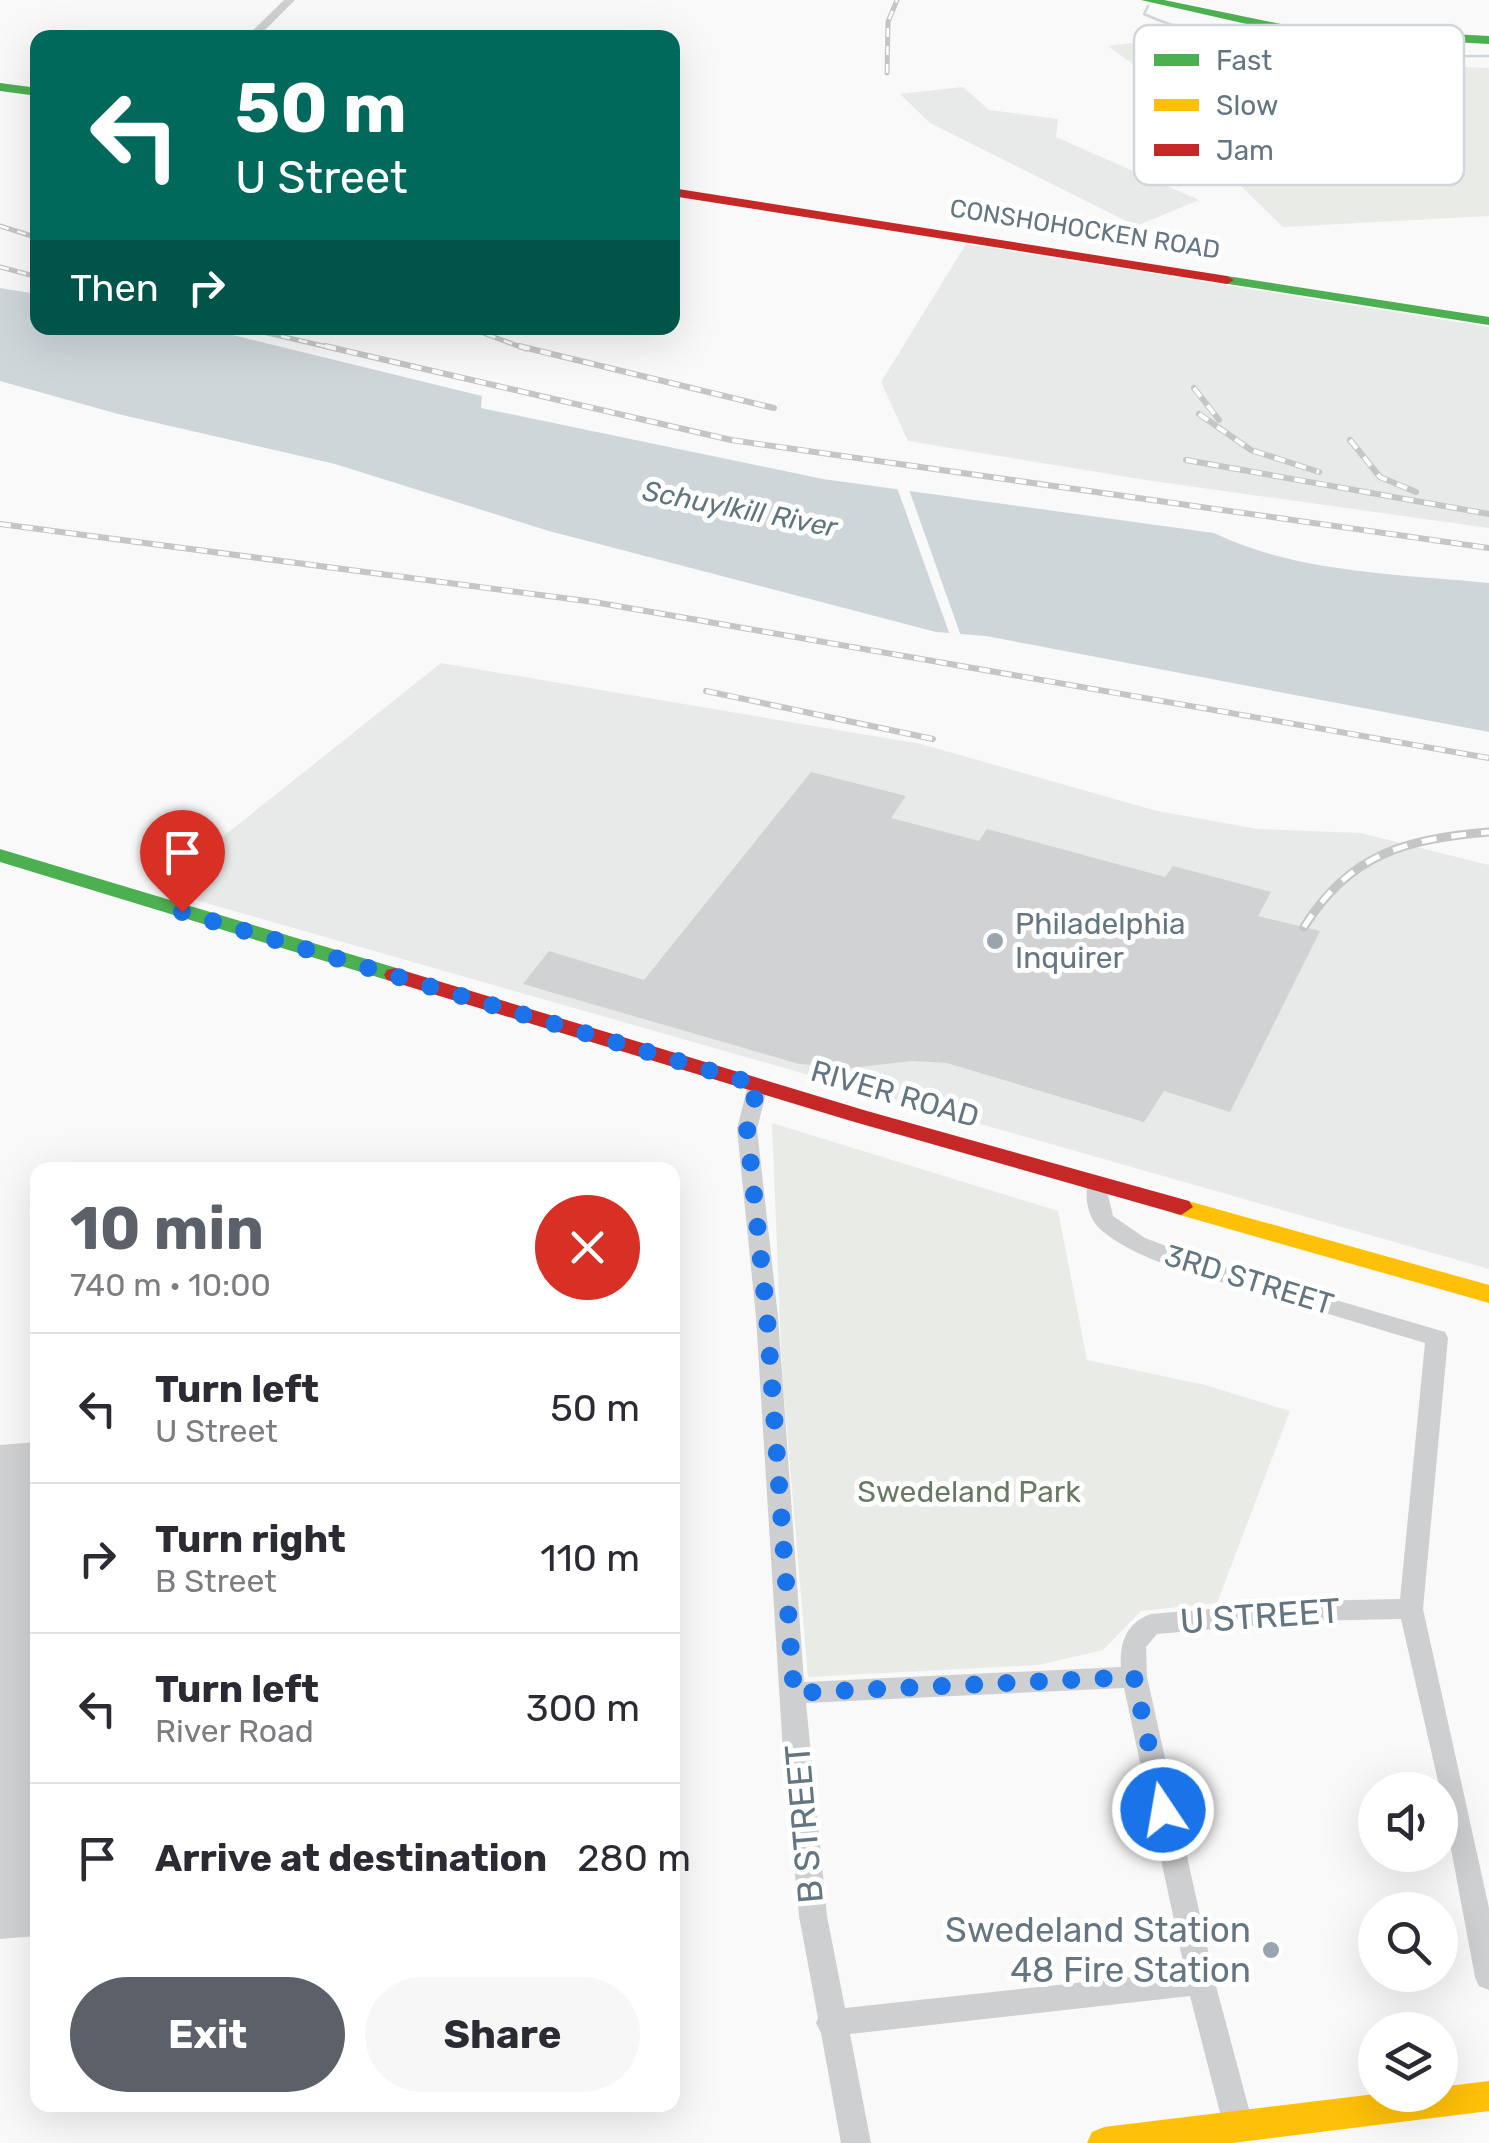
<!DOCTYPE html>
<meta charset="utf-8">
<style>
body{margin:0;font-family:Rubik,sans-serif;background:#f7f7f7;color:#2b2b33;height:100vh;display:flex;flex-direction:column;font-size:38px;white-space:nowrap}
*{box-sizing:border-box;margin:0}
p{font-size:32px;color:#7c7c81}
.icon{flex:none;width:55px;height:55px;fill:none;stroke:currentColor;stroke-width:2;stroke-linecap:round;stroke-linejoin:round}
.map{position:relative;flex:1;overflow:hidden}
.sheet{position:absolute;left:30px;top:1162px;width:650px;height:950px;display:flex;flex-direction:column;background:#fff;border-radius:20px;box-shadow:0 10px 40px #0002}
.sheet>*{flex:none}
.top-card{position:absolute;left:30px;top:30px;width:650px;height:305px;border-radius:20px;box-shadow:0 10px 40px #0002;background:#00695c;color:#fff;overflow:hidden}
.tools{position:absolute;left:1358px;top:1772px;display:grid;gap:20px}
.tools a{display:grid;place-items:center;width:100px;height:100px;border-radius:50%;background:#fff;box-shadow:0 10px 40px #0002;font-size:50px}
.pin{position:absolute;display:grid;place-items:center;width:85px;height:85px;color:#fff;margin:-102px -42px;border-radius:50% 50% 50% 0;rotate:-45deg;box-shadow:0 0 10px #0007}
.pin .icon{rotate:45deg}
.me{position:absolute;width:110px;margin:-55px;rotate:348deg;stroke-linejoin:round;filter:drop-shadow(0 0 8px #0008)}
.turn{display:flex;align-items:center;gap:35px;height:210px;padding:0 40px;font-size:45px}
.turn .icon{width:130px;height:130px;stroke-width:2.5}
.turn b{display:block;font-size:70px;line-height:85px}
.then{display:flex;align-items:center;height:95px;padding:0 40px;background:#0003;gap:20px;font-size:38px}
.round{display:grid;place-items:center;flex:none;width:105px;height:105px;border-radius:52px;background:#f7f7f7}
.headline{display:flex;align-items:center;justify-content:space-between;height:170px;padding:0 40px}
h1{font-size:60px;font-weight:700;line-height:75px;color:#5c6169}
.primary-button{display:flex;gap:20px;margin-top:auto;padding:20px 40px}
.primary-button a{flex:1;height:115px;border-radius:60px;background:#5c6169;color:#fff;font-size:40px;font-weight:700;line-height:115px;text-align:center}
.primary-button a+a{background:#f7f7f7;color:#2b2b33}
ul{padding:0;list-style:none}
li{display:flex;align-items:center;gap:30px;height:150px;padding:0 40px;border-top:2px solid #e1e1e2}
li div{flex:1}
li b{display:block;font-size:38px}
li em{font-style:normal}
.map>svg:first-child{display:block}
</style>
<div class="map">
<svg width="1489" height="2143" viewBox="0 0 1489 2143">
<rect width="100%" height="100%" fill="#f9f9f9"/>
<g fill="#e8e9e9">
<path d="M 963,87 L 989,110 L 1058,119 L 1056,137 L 1199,200 L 1136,226 L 930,123 L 900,94 Z"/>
<path d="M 966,244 L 1489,327 L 1489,528 L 1146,480 L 908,441 L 881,382 Z"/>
<path d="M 441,663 L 921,744 L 1157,811 L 1258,829 L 1361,833 L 1489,865 L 1489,1269 L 157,889 Z"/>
</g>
<g fill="#e8ebe6">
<path d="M 1154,40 L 1301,60 L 1489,68 L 1489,216 L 1283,227 L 1187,134 L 1167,89 L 1108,46 Z"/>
<path d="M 772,1123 L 1058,1211 L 1087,1360 L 1205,1385 L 1290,1411 L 1217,1603 L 1141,1611 L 1103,1650 L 1039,1665 L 808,1677 L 782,1372 Z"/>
</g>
<path fill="#ced6d9" d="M 0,288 L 37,294 L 38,328 L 204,328 L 482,396 L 481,408 L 823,479 L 1214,533 C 1296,573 1399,574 1489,583 L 1489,732 L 986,636 L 936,632 L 549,531 L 335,464 L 118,414 L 0,381 Z"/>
<path fill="#f9f9f9" d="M 895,482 L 907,484 L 962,639 L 951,638 Z"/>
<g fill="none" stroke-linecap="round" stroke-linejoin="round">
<path stroke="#ced6d9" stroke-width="2.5" d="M 1148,6 L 1144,14 C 1244,59 1381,57 1489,56"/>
</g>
<g fill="#d0d2d3">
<path d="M 811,772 L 906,796 L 891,818 L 979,841 L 987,829 L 1165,877 L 1173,866 L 1271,892 L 1258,916 L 1320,931 L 1230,1112 L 1164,1091 L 1144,1122 L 947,1063 L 912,1061 L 851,1068 L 799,1064 L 523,984 L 549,951 L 644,980 Z"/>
<path d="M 38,1442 L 38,1936 L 0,1939 L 0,1445 Z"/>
</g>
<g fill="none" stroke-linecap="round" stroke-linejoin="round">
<g fill="#cecfd0" fill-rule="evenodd">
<path d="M 284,0 L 295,0 L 257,38 L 245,38 Z"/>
<path d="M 758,1078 L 768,1085 L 757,1129 L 778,1317 L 804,1682 L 1121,1667 C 1119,1643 1127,1622 1151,1614 L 1305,1601 L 1400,1599 L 1425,1343 C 1369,1326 1312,1309 1255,1292 C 1208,1277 1136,1262 1099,1228 C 1087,1216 1083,1193 1090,1178 L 1104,1178 L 1113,1216 L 1145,1238 L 1213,1264 L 1445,1332 L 1448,1338 L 1423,1609 L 1489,1908 L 1489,1990 L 1479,1986 L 1475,1977 L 1440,1790 L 1401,1619 L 1305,1621 L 1157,1634 L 1146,1647 L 1147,1677 L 1215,1982 L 1254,2128 L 1249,2138 L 1239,2142 L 1229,2138 L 1224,2128 L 1190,1996 L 850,2034 L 871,2143 L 841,2143 L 821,2033 L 816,2023 L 818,2018 L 799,1916 L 783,1752 L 756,1317 L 737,1129 L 748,1085 ZM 1124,1688 L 1185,1971 L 845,2008 L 827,1916 L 806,1703 Z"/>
</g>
<g fill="#4caf50" fill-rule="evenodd">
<path d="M 1141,0 L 1164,0 L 1286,25 L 1489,36 L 1489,44 L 1286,33 Z"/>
<path d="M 0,83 L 38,88 L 38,96 L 0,91 Z"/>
<path d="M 1227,276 L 1489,317 L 1489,325 L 1222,283 L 1222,277 Z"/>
<path d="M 0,849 L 403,970 L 406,975 L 403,980 L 387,980 L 0,862 Z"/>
</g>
<g fill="#ffc107" fill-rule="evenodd">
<path d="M 1181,1199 L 1489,1285 L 1489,1303 L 1173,1213 L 1169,1207 Z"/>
<path d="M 1489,2081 L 1489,2111 L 1232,2143 L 1087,2143 L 1092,2132 L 1104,2127 L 1375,2094 L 1440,2095 L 1440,2087 Z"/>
</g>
<g fill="#c62828" fill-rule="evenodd">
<path d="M 672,188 L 1227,276 L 1234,280 L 1227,284 L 672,196 Z"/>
<path d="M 395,968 L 867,1111 L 1189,1201 L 1193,1207 L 1181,1215 L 851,1121 L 387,980 L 384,975 L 387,970 Z"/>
</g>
<g stroke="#c3c5c6" stroke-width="5">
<g id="rail-far2">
<path d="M 887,73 L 888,22 L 897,0"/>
<path d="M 0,226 L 38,238"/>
<path d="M 0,267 L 38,277"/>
<path d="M 246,328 L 336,349"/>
<path d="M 470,328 L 526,349"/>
</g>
</g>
<g stroke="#c3c5c6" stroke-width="6">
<g id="rail-far1">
<path d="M 325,346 L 731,440 L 1489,548"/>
<path d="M 519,346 L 774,408"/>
<path d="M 1194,388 L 1219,420"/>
<path d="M 1199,414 L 1251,450 L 1319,472"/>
<path d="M 1350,440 L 1380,477 L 1416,492"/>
<path d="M 1186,460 L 1489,514"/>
<path d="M 0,524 L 594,602 L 1489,758"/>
<path d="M 706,691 L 933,739"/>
</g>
</g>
<g stroke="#c3c5c6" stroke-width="9">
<path id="rail" d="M 1304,927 C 1350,853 1407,839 1489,832"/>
</g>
<use href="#rail-far2" stroke="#fff" stroke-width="2.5" stroke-dasharray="9" stroke-linecap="butt"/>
<use href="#rail-far1" stroke="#fff" stroke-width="4" stroke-dasharray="11" stroke-linecap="butt"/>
<use href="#rail" stroke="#fff" stroke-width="5" stroke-dasharray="15" stroke-linecap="butt"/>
</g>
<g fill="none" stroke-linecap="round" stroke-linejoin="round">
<path stroke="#1a73e8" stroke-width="18" stroke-dasharray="0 32.4" d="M 182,912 L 758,1085 L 747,1128 L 767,1317 L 794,1693 L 1134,1677 L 1163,1810"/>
</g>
<g fill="#99a4ac" stroke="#fff" stroke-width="4">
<circle cx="995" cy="941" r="10"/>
<circle cx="1271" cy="1950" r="10"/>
</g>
<g text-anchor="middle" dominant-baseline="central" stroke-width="10" stroke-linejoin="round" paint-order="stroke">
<g font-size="25" fill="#657683" stroke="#fff">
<text transform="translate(1085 229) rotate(9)">CONSHOHOCKEN ROAD</text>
</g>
<g font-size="28" font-style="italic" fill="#60757c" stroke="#fff">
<text transform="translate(740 509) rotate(11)">Schuylkill River</text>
</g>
<g font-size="30" fill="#657683" stroke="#fff" text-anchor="start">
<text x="1015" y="924">Philadelphia<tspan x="1015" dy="34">Inquirer</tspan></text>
</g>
<g font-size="30" fill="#657683" stroke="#fff">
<text transform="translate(895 1094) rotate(16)">RIVER ROAD</text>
<text transform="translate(1249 1280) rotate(17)">3RD STREET</text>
</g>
<g font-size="30" fill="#687a64" stroke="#fff">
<text x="969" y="1492">Swedeland Park</text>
</g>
<g font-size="35" fill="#657683" stroke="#fff">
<text transform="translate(1260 1616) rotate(-4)">U STREET</text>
<text transform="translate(804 1824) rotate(-95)">B STREET</text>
</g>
<g font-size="35" fill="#657683" stroke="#fff" text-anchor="end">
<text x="1251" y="1930">Swedeland Station<tspan x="1251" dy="40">48 Fire Station</tspan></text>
</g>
</g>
<rect x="1134" y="25" width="330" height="160" rx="15" fill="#fff" stroke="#d1d6da" stroke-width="2.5"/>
<rect x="1154" y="54" width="45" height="12" fill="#4caf50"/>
<rect x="1154" y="99" width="45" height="12" fill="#ffc107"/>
<rect x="1154" y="144" width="45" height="12" fill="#c62828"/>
<g font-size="28" fill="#657683">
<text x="1216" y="70">Fast</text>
<text x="1216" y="115">Slow</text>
<text x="1216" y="160">Jam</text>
</g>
</svg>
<div class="tools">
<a><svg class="icon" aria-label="sound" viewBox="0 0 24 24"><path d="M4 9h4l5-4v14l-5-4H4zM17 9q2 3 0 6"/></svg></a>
<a><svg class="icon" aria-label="search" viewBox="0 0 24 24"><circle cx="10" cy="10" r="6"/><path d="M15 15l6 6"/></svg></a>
<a><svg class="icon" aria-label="layers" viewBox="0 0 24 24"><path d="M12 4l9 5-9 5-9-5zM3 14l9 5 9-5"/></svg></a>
</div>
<div class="pin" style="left:182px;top:912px;background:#d93025"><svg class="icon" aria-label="arrive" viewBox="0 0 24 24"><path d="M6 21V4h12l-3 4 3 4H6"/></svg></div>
<svg class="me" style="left:1163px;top:1810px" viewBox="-20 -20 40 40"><circle r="17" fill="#1a73e8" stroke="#fff" stroke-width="3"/><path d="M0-11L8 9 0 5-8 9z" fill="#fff"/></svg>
<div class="top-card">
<div class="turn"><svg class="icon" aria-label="left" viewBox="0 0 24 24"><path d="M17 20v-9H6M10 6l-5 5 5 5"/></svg><div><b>50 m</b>U Street</div></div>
<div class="then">Then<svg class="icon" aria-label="right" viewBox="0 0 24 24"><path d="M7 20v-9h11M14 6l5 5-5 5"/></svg></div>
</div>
<section class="sheet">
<div class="headline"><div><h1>10 min</h1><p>740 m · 10:00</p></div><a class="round" style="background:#d93025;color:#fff"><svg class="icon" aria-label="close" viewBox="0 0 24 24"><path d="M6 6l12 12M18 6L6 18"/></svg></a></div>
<ul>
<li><svg class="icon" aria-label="left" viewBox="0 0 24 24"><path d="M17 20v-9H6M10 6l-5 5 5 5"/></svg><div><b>Turn left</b><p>U Street</p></div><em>50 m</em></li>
<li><svg class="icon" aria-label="right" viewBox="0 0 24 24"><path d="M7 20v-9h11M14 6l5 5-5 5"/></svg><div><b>Turn right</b><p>B Street</p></div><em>110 m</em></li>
<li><svg class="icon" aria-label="left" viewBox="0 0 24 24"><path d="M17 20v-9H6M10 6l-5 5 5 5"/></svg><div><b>Turn left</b><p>River Road</p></div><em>300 m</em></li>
<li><svg class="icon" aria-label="arrive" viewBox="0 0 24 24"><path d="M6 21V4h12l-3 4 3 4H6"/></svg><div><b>Arrive at destination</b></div><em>280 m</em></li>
</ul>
<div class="primary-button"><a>Exit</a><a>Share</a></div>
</section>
</div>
